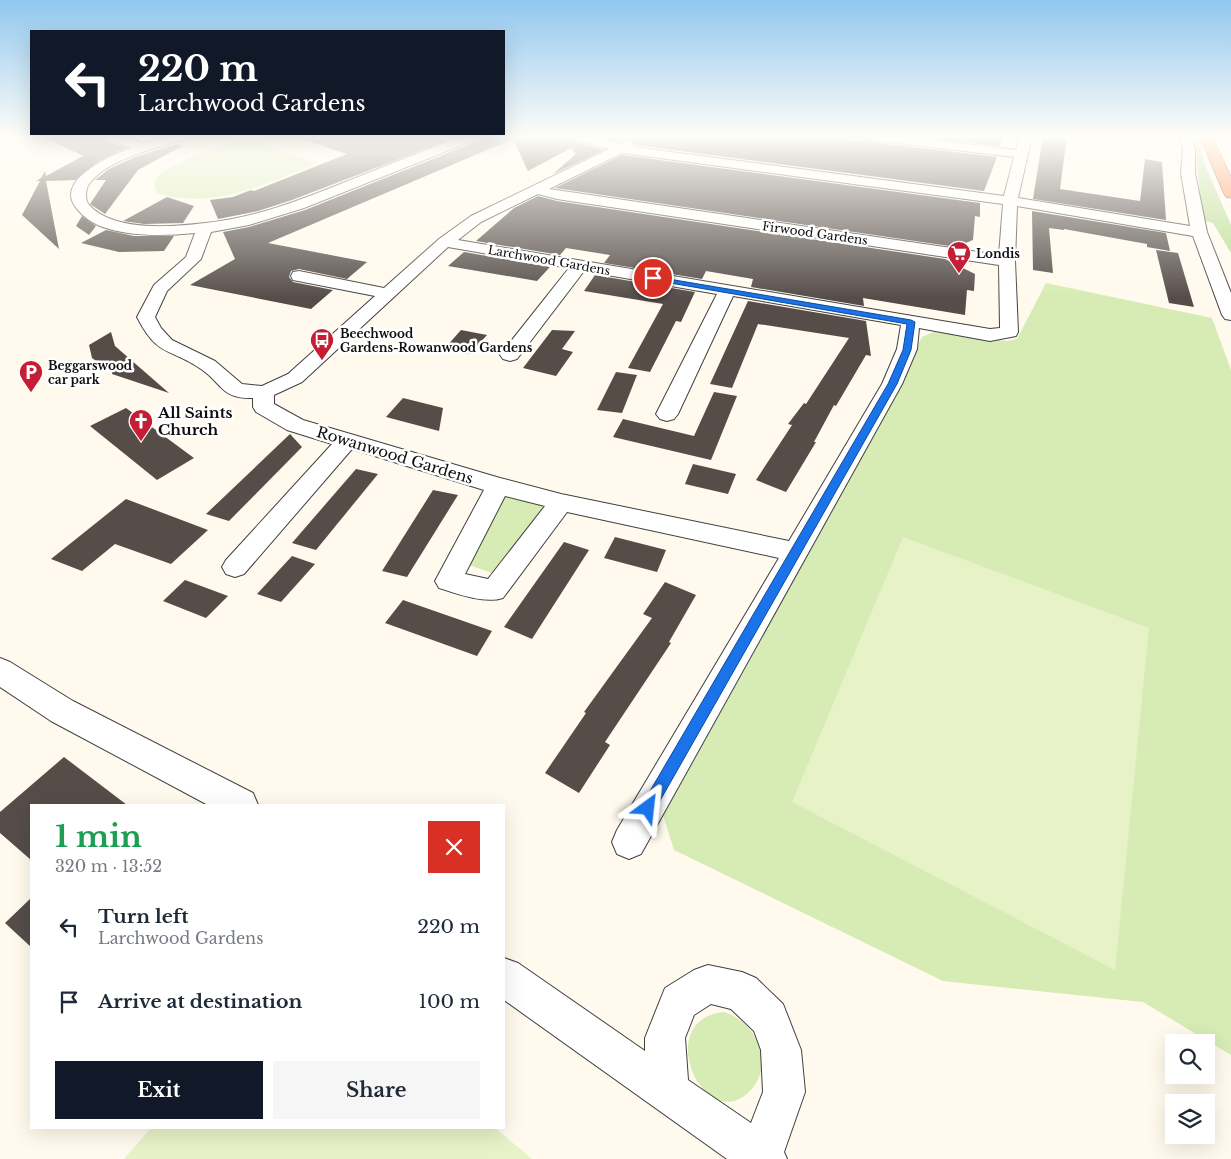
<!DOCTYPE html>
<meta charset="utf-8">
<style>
body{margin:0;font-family:"Libre Baskerville",serif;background:#f6f6f7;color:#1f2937;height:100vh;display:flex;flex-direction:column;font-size:19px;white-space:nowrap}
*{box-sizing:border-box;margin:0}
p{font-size:16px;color:#747a83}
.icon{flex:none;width:28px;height:28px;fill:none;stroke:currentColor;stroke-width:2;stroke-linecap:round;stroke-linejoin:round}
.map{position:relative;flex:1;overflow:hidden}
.details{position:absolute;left:30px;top:804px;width:475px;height:325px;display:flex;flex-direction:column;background:#fff;border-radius:0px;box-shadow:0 5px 20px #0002}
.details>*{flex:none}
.banner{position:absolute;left:30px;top:30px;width:475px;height:105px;border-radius:0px;box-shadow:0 5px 20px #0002;background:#111827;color:#fff;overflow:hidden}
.controls{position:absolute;left:1165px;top:1034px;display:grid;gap:10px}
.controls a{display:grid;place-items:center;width:50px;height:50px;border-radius:0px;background:#fff;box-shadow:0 5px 20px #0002;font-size:25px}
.pin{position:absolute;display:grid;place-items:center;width:42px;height:42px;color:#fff;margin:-21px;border:2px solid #fff;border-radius:50%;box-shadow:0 1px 5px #0007}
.me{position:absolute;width:55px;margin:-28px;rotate:30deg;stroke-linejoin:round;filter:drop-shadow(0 0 4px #0008)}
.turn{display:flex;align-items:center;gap:18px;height:105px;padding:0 25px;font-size:22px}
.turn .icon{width:65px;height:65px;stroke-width:2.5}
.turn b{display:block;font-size:35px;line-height:42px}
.round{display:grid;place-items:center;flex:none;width:52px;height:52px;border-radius:0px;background:#f6f6f7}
.headline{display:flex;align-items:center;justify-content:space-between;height:85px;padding:0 25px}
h1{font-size:30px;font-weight:700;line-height:38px;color:#1e9e55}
.cta{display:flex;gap:10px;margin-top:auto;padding:10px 25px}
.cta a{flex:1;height:58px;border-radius:0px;background:#111827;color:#fff;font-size:20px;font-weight:700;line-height:58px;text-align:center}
.cta a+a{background:#f6f6f7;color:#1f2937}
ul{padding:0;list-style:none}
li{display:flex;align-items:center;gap:15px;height:75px;padding:0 25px}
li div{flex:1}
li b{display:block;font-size:19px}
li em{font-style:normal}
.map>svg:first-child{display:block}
</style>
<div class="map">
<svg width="1231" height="1159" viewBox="0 0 1231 1159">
<rect width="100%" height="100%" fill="#fffaed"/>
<g fill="#d6ecb4">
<path d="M 251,138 L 278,150 L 318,163 C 268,183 212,211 157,193 C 155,188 153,184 156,179 C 165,162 231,144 251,138 Z"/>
<path d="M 1046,283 L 1212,318 L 1231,370 L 1231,1055 L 1143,1002 L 943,981 L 674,850 L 662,812 L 838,498 L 922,337 L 934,332 L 1007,341 L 1017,339 Z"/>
<path d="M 505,495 L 546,505 L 498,575 L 469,565 Z"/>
<path d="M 724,1012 C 757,1022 776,1066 749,1092 C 704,1136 651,1019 724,1012 Z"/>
</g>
<path fill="#bbdd93" d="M 1194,136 L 1197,136 L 1205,165 L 1231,225 L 1231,253 L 1213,223 L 1203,220 Z"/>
<g fill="#e7f2c7">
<path d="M 903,537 L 1149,628 L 1115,970 L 792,802 Z"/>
<path d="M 151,1128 L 495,1128 L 532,1159 L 124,1159 Z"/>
</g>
<g fill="#564d49">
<path d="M 42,136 L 104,136 L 107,141 L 126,148 L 97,162 L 75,180 L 46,181 L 59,249 L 22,215 L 40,181 L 36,181 L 41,178 L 45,171 L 46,176 L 83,156 Z"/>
<path d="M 303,136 L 459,136 L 292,200 L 258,211 L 218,219 L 210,200 L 233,197 L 251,190 L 254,191 L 347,154 L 303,139 Z"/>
<path d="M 481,136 L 568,136 L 572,141 L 604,150 L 553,174 L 576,154 L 571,148 L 528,171 L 513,139 L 268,243 L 367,262 L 347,279 L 299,269 L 291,271 L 289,277 L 293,282 L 333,290 L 311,309 L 190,285 L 235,259 L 223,232 L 249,227 L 305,210 L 478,141 Z"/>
<path d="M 594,136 L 814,136 L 860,141 L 860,136 L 863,136 L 871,142 L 997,157 L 984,191 L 635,145 L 632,140 L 628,139 L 619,142 Z"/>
<path d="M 911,136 L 1004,136 L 1000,146 Z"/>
<path d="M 1043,136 L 1067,136 L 1060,189 L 1140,201 L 1145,159 L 1162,162 L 1166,220 L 1033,199 Z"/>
<path d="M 177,144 L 182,146 L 138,170 L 105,214 L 90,204 L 106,180 L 95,180 L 109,169 L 135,157 Z"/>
<path d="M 622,155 L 980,203 L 980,217 L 975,216 L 973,240 L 956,247 L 555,188 Z"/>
<path d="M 538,196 L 557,201 L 945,259 L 975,274 L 974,291 L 967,290 L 965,315 L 863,298 L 864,306 L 751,287 L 753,279 L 706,271 L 702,279 L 604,263 L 610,255 L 566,248 L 560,255 L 476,241 L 514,208 Z"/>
<path d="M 167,197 L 194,206 L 183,223 L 144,224 L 123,221 Z"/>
<path d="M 1032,211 L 1166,233 L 1170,251 L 1147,247 L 1147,244 L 1064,229 L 1064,230 L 1049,228 L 1053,273 L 1033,270 Z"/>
<path d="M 82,216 L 96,226 L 89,235 L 76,226 Z"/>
<path d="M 106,230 L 134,236 L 174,236 L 164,251 L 119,252 L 81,243 Z"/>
<path d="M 1156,250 L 1178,253 L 1194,307 L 1169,303 Z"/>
<path d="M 464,252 L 550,267 L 537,281 L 448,266 Z"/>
<path d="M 595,275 L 695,292 L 681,322 L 676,321 L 650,372 L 628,368 L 663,304 L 584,291 Z"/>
<path d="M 748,301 L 866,321 L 871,356 L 866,355 L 836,406 L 834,405 L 814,442 L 816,442 L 786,492 L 756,480 L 792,425 L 788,424 L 804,403 L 806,404 L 849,338 L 758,324 L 732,388 L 710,384 Z"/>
<path d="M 461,330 L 487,335 L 470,354 L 445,348 Z"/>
<path d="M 552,330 L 575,331 L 562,349 L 573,352 L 556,376 L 523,368 Z"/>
<path d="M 111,332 L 115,346 L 169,393 L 112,374 L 112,372 L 92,358 L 89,345 Z"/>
<path d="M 616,372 L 637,375 L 622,413 L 597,410 Z"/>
<path d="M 714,392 L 737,396 L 711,460 L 613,437 L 623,419 L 694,436 Z"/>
<path d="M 403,398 L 443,408 L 439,431 L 386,417 Z"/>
<path d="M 126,408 L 194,458 L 157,480 L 90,426 Z"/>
<path d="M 290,434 L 302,447 L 229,521 L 206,514 Z"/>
<path d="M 693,464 L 736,474 L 728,494 L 685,484 Z"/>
<path d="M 356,469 L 378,474 L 316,550 L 292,543 Z"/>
<path d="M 433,490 L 458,495 L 407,577 L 382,571 Z"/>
<path d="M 126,499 L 208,530 L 171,564 L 115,544 L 82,571 L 51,559 Z"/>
<path d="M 615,537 L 666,550 L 657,572 L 604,558 Z"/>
<path d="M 564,542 L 589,550 L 532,639 L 504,627 Z"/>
<path d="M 292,556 L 315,564 L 281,602 L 257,594 Z"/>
<path d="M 185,580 L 228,596 L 206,618 L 163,601 Z"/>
<path d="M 665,582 L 696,595 L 669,642 L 671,643 L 605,742 L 610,745 L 579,793 L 545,773 L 586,713 L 584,712 L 652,618 L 643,614 Z"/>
<path d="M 403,600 L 492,631 L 477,656 L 385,623 Z"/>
<path d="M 64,757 L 127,805 L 31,805 L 31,860 L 0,833 L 0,812 Z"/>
<path d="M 31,898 L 31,947 L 5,923 Z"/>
</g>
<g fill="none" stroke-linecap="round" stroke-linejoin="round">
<g stroke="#404040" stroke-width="2">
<g id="minor">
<path d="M 106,136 L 122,136 L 143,144 L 171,136 L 189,136 L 187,139 C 159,147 107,159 89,184 C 85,190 85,200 89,205 C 113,232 173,227 205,223 C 254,218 298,201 343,183 C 383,167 423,151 463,136 L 479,136 L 477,139 L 304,208 L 249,225 L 211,232 L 201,259 L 167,291 L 155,317 L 161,328 L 172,340 L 215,361 L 242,384 L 262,386 L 288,374 L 375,296 L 293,280 L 291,276 L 293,272 L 299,271 L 384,288 L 439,239 L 471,216 L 609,149 L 572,139 L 570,136 L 588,136 L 619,144 L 628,141 L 632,142 L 633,147 L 1004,196 L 1014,157 L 871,140 L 865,136 L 899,136 L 1016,150 L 1020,136 L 1032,136 L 1018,198 L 1190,226 L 1181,173 L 1183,150 L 1180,136 L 1192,136 L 1195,150 L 1195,173 L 1207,232 L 1231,293 L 1231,320 L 1225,319 L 1222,315 L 1193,236 L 1017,206 L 1015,261 L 1018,332 L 1016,336 L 990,341 L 919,328 L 917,349 L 902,384 L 641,854 L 629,859 L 617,854 L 612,842 L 617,830 L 779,558 L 567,512 L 503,598 C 485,604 457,594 439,588 L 435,581 L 484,490 L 352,449 L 244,574 L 235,577 L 226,574 L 222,567 L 226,560 L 332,444 L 287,430 L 256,412 L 253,407 L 253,398 C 221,399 223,384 201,369 C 169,347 158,358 137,317 L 154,285 L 186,257 L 195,233 C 164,236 129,237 100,226 C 91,222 84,217 78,210 C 51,181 110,156 131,148 L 108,139 ZM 622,153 L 1003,204 L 999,255 L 549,189 ZM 538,194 L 557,199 L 999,265 L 1000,328 L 990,329 L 458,240 L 481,222 ZM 448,247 L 569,268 L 500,355 L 503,359 L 510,361 L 517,359 L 584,271 L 717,294 L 656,414 L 660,419 L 667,421 L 674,419 L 678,414 L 733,296 L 901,325 L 897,349 L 882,384 L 789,541 L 561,494 L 500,478 L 303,420 L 274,404 L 274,395 L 302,382 ZM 505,496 L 545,506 L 488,579 L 465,574 Z"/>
<path d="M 0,658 L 10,662 L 73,701 L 253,793 L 258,805 L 208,805 L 51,721 L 0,687 Z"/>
<path d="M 504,958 L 518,963 L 645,1051 L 645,1038 L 665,988 L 694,970 L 708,965 L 742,972 L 756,978 L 783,1004 L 801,1050 L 805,1092 L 784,1152 L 787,1159 L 727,1159 L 504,1000 ZM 711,1004 L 731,1009 L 754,1031 L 761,1050 L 763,1092 L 751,1123 L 688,1080 L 685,1038 L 694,1015 Z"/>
</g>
</g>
<g stroke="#1e1e1e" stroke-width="1">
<path id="highway" d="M 1200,136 L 1212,136 L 1231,177 L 1231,198 L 1226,197 L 1224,194 Z"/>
</g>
<use href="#minor" fill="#fff" fill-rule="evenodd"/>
<use href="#highway" fill="#fd8f4d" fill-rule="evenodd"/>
</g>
<linearGradient id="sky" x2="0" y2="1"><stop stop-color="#91c7ef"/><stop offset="0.46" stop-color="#fffdf7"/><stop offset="1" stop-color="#fffdf7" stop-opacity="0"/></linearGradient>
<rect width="1231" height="298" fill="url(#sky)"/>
<path fill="#1a73e8" stroke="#114b97" d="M 651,276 L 911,320 L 915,322 L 911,350 L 897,384 L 653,813 L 648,815 L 643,813 L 641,808 L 643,803 L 888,384 L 903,350 L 907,324 L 653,280 L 650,278 Z"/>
<defs>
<g id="supermarket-pin" transform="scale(1.25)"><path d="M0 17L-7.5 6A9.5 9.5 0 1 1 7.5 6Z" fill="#c51d33" stroke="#fff"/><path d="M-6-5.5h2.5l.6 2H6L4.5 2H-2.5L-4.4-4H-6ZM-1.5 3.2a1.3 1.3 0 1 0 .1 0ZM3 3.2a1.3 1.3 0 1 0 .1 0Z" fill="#fff"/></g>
<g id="bus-pin" transform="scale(1.25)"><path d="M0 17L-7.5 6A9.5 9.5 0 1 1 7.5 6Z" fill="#c51d33" stroke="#fff"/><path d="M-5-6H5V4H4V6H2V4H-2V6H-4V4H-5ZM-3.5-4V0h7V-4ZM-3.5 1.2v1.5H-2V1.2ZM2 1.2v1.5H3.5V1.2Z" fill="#fff"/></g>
<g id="parking-pin" transform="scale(1.25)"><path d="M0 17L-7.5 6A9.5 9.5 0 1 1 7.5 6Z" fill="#c51d33" stroke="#fff"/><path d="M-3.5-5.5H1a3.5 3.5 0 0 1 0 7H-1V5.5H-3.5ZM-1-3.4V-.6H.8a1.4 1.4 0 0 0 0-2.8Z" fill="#fff"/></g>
<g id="church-pin" transform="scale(1.25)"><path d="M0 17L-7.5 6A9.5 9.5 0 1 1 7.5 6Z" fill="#c51d33" stroke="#fff"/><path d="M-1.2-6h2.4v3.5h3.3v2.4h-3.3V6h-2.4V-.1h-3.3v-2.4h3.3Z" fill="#fff"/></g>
</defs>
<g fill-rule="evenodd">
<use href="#supermarket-pin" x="959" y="253"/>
<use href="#bus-pin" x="322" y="340"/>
<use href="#parking-pin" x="31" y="372"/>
<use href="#church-pin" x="141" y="421"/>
</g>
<g text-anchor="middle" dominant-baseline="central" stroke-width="5" stroke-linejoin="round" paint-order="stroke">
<g font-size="12" fill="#0d0d0d" stroke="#fff">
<text transform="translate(815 233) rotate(8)">Firwood Gardens</text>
<text transform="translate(549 260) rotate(10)">Larchwood Gardens</text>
</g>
<g font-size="12" font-weight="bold" fill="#0d0d0d" stroke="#fff" text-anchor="start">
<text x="976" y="253">Londis</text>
<text x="340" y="333">Beechwood<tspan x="340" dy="14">Gardens-Rowanwood Gardens</tspan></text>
<text x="48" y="365">Beggarswood<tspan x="48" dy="14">car park</tspan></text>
</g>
<g font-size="15" font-weight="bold" fill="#0d0d0d" stroke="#fff" text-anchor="start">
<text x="158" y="412">All Saints<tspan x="158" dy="17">Church</tspan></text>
</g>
<g font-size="15" fill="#0d0d0d" stroke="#fff">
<text transform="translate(395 455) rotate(17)">Rowanwood Gardens</text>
</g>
</g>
</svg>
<div class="controls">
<a><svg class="icon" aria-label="search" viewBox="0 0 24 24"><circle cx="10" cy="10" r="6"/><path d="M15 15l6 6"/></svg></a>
<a><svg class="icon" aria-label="layers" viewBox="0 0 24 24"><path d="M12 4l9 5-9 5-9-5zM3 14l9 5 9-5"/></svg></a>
</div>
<div class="pin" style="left:653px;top:278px;background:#d93025"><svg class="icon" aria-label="arrive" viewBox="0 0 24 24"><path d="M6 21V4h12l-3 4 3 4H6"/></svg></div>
<svg class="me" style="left:648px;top:808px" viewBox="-20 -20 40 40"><path d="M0-17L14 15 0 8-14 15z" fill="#1a73e8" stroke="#fff" stroke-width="4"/></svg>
<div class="banner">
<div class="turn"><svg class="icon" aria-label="left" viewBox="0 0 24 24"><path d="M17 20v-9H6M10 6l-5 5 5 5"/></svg><div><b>220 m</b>Larchwood Gardens</div></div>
</div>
<section class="details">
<div class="headline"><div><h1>1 min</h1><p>320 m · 13:52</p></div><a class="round" style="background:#d93025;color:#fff"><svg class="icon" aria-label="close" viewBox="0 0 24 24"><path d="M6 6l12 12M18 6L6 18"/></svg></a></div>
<ul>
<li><svg class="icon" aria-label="left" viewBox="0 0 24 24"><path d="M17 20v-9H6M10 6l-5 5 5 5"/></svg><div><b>Turn left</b><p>Larchwood Gardens</p></div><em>220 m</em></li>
<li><svg class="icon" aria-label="arrive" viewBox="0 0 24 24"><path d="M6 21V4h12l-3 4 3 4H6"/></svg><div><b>Arrive at destination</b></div><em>100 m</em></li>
</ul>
<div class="cta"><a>Exit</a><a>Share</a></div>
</section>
</div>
